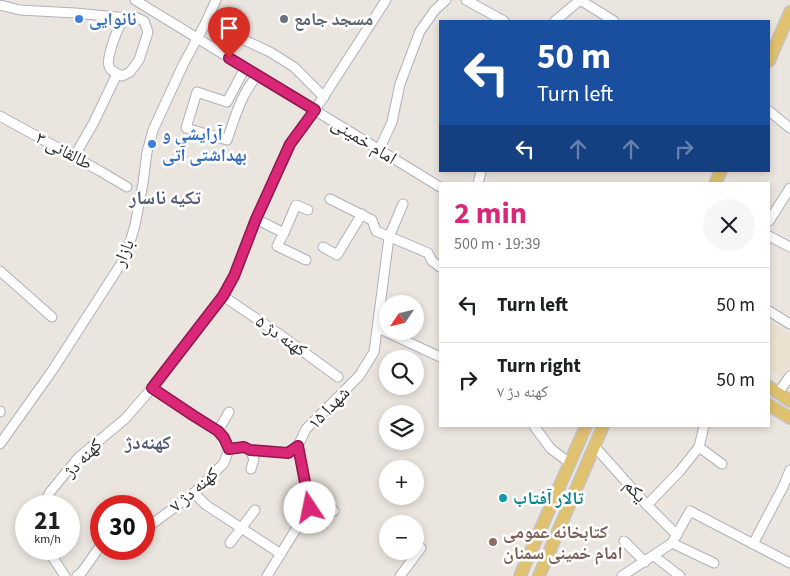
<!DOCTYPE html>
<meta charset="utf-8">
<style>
body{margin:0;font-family:"Source Sans 3","Noto Naskh Arabic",sans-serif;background:#f6f6f6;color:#202124;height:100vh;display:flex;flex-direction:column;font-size:19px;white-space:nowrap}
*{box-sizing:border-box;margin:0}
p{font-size:16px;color:#757577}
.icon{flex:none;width:28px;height:28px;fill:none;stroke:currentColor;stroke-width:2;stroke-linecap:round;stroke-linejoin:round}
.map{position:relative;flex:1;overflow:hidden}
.panel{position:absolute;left:439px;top:182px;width:331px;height:245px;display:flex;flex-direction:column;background:#fff;border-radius:0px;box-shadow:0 2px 8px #0003}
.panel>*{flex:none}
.top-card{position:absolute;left:439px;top:20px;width:331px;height:152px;border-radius:0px;box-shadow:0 2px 8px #0003;background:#1a4fa0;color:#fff;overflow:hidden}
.needle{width:32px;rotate:235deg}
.controls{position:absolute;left:379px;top:295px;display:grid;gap:10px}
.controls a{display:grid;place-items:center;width:45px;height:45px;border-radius:50%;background:#fff;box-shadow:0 2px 8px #0003;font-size:25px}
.speed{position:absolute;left:15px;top:495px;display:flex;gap:10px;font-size:25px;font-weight:700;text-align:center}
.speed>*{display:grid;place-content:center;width:65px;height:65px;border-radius:50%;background:#fff;box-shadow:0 2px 8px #0003;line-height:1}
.speed small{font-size:12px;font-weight:400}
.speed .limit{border:8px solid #d22;background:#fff;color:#111}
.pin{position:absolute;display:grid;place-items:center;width:42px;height:42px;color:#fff;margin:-51px -21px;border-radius:50% 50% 50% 0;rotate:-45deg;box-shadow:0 0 5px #0007}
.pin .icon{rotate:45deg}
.me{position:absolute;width:55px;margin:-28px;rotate:349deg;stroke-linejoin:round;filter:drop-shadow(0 0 4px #0008)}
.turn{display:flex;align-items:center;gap:18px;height:105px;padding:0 15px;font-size:22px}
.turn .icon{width:65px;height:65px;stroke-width:2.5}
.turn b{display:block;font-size:35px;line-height:42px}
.lanes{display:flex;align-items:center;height:48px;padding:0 15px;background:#0003;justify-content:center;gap:25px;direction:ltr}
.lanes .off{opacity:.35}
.round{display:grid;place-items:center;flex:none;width:52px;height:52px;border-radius:26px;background:#f6f6f6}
.headline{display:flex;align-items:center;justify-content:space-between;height:85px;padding:0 15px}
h1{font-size:30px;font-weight:700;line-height:38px;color:#db2777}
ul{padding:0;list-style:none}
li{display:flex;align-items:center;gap:15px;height:75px;padding:0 15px;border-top:1px solid #e0e0e0}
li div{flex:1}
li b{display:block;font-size:19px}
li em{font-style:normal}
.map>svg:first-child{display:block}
</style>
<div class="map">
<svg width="790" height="576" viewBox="0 0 790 576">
<rect width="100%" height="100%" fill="#ebe5df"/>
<path fill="#eae1d0" d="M 769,322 L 790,335 L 790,364 L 782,377 L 769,369 Z"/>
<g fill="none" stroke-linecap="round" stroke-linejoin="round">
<g stroke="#afb1b9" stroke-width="11">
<g id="minor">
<path d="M 135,0 L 440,187"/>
<path d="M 466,0 L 504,21"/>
<path d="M 580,0 L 614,21"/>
<path d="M 0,5 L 20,10 L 75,13 L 128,18"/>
<path d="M 135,17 L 144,21 L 148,32 L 139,60 L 130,72 L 122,76 C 116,73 111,72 109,66 C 106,59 116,32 121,24 C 125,19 130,18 135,17 Z"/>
<path d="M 555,21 L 580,0"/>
<path d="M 206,22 L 216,0"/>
<path d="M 245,68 L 227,102 L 197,92 L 186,128 L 227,140 C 235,118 241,93 258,75"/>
<path d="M 769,111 L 790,128"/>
<path d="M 0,116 L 100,171 L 127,187"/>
<path d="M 379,150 L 392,122 L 400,84 L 420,31 L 435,10 L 446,0"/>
<path d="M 74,157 L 94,122 L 117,74"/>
<path d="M 478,184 L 481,171"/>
<path d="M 330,199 L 372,220 L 376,231 L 428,253 L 432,261 L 440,267"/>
<path d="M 256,219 L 284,233 L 277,246 L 306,260"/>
<path d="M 769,221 L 790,188"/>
<path d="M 284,233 L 296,205 L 308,210"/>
<path d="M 769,236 L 790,247"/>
<path d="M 323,247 L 337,255 L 362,214"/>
<path d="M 0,271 L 52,317"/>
<path d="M 223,296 L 279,334 L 338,377"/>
<path d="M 769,311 L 790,324"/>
<path d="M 378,328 L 440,357"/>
<path d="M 778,393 L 790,376"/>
<path d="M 0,411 L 0,412"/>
<path d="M 534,426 L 551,449 L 570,463"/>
<path d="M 218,431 L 229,412"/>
<path d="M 0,444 L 52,371 L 126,256 L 135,225 L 143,183 L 147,152 L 153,130 L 183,65 L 206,22 L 270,52 L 294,67 L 324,97"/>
<path d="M 595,447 L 647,505 L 677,535"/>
<path d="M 699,447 L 722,464"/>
<path d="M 229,449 L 244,447 L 250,450 L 254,459 L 251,469"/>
<path d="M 250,450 L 288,453 L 298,446"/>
<path d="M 194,493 L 206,505 L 281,554"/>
<path d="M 647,505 L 679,472 L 699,447 L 704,426"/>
<path d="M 43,506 L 50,492 L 78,458 L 125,419 L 152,388 L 223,296 L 234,276 L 256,219 L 291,144 L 315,110 L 386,0"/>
<path d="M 309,508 L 321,508 L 334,511"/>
<path d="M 144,530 L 194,493 L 224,463 L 229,449 L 224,437 L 218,431 L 194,416 L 152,388"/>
<path d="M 624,541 L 645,562"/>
<path d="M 230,543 L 255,510"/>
<path d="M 672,543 L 714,563"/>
<path d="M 753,544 L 783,487 L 790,470"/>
<path d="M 47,549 L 65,576"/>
<path d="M 654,556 L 680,576"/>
<path d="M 77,576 L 82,572 L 101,545"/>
<path d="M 267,576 L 309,508 L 298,446 L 306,429 L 359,376 L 374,352 L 389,237 L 403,204"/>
<path d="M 400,576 L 421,548"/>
<path d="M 622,576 L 672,543 L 690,511 L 790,563"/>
</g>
</g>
<g stroke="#c4c4c4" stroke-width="14">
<g id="major">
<path d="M 769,61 L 790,12"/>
<path d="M 715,184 L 721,171"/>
<path d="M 769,387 L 790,401"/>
<path d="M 769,405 L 790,418"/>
<path d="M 520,576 L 586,426"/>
<path d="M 539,576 L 603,426"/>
</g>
</g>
<use href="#minor" stroke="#fff" stroke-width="9"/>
<use href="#major" stroke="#dfc16f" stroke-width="11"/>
</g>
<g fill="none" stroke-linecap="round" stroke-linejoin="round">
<g stroke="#8e194d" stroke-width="12">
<path id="route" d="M 229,58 L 315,110 L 290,144 L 256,219 L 234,276 L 223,296 L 152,388 L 194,416 L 218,431 L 224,438 L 229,449 L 244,447 L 250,450 L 288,453 L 298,446 L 310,508"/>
</g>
<use href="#route" stroke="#db2777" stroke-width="9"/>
</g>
<g fill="#3f7fe0" stroke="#fff" stroke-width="2">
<circle cx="79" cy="19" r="5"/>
<circle cx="152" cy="144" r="5"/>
</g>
<circle fill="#6b7280" stroke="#fff" stroke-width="2" cx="284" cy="19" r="5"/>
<circle fill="#0f9aa8" stroke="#fff" stroke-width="2" cx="503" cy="498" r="5"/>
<circle fill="#8d6e63" stroke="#fff" stroke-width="2" cx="493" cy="542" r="5"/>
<g text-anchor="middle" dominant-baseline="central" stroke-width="5" stroke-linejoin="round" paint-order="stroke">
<g font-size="18" font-weight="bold" fill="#366cbe" stroke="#fff" text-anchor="start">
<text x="89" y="19">نانوایی</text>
<text x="162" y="134">آرایشی و<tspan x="162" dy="21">بهداشتی آتی</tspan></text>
</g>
<g font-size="18" font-weight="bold" fill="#5b616d" stroke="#fff" text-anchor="start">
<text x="294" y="19">مسجد جامع</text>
</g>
<g font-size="18" fill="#2b2b2b" stroke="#fff">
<text transform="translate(364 141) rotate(32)">امام خمینی</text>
<text transform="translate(64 151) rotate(28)">طالقانی ۳</text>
<text transform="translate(124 253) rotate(-67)">بازار</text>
<text transform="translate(281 336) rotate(35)">کهنه دژ ۵</text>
<text transform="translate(329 408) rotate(-46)">شهدا ۱۵</text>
<text transform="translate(83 458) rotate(-45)">کهنه دژ</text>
<text transform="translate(194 490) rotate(-41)">کهنه دژ ۷</text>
<text transform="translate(635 491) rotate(48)">یکم</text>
</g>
<g font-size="18" font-weight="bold" fill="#0d838f" stroke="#fff" text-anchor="start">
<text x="513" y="498">تالار آفتاب</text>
</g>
<g font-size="18" font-weight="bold" fill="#785e54" stroke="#fff" text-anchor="start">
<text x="503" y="532">کتابخانه عمومی<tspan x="503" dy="21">امام خمینی سمنان</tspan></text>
</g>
<g font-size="19" font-weight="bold" fill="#515976" stroke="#fff">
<text x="165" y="198">تکیه ناسار</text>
<text x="148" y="443">کهنه‌دژ</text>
</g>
</g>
</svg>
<div class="controls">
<a><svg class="needle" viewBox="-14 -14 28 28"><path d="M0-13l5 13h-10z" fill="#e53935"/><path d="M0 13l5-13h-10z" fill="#757577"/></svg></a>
<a><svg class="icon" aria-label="search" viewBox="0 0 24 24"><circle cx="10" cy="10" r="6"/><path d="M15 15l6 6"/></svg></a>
<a><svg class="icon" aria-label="layers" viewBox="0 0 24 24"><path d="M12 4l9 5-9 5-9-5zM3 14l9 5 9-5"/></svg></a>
<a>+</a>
<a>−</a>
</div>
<div class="speed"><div>21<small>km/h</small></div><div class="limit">30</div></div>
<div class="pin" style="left:229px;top:58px;background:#d93025"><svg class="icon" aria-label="arrive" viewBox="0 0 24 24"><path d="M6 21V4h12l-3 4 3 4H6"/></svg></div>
<svg class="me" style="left:310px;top:508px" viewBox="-20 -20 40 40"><circle r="19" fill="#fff"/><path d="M0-13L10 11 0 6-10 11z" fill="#db2777"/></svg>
<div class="top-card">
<div class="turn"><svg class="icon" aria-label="left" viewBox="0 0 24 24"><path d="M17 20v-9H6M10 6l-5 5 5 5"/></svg><div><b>50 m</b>Turn left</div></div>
<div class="lanes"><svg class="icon" aria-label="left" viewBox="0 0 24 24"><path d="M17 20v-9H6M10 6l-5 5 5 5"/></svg><svg class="icon off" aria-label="ahead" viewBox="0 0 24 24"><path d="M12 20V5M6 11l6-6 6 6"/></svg><svg class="icon off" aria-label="ahead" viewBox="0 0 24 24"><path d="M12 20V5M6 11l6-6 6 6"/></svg><svg class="icon off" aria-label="right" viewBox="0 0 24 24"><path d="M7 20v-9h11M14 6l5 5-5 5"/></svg></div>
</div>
<section class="panel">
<div class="headline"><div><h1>2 min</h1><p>500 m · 19:39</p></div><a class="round"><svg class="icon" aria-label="close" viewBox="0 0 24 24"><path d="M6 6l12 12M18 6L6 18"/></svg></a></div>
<ul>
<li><svg class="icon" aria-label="left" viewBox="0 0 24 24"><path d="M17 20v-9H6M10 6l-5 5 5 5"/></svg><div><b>Turn left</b></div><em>50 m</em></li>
<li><svg class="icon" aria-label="right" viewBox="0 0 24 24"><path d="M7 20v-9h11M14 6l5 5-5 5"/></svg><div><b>Turn right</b><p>کهنه دژ ۷</p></div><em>50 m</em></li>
</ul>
</section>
</div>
